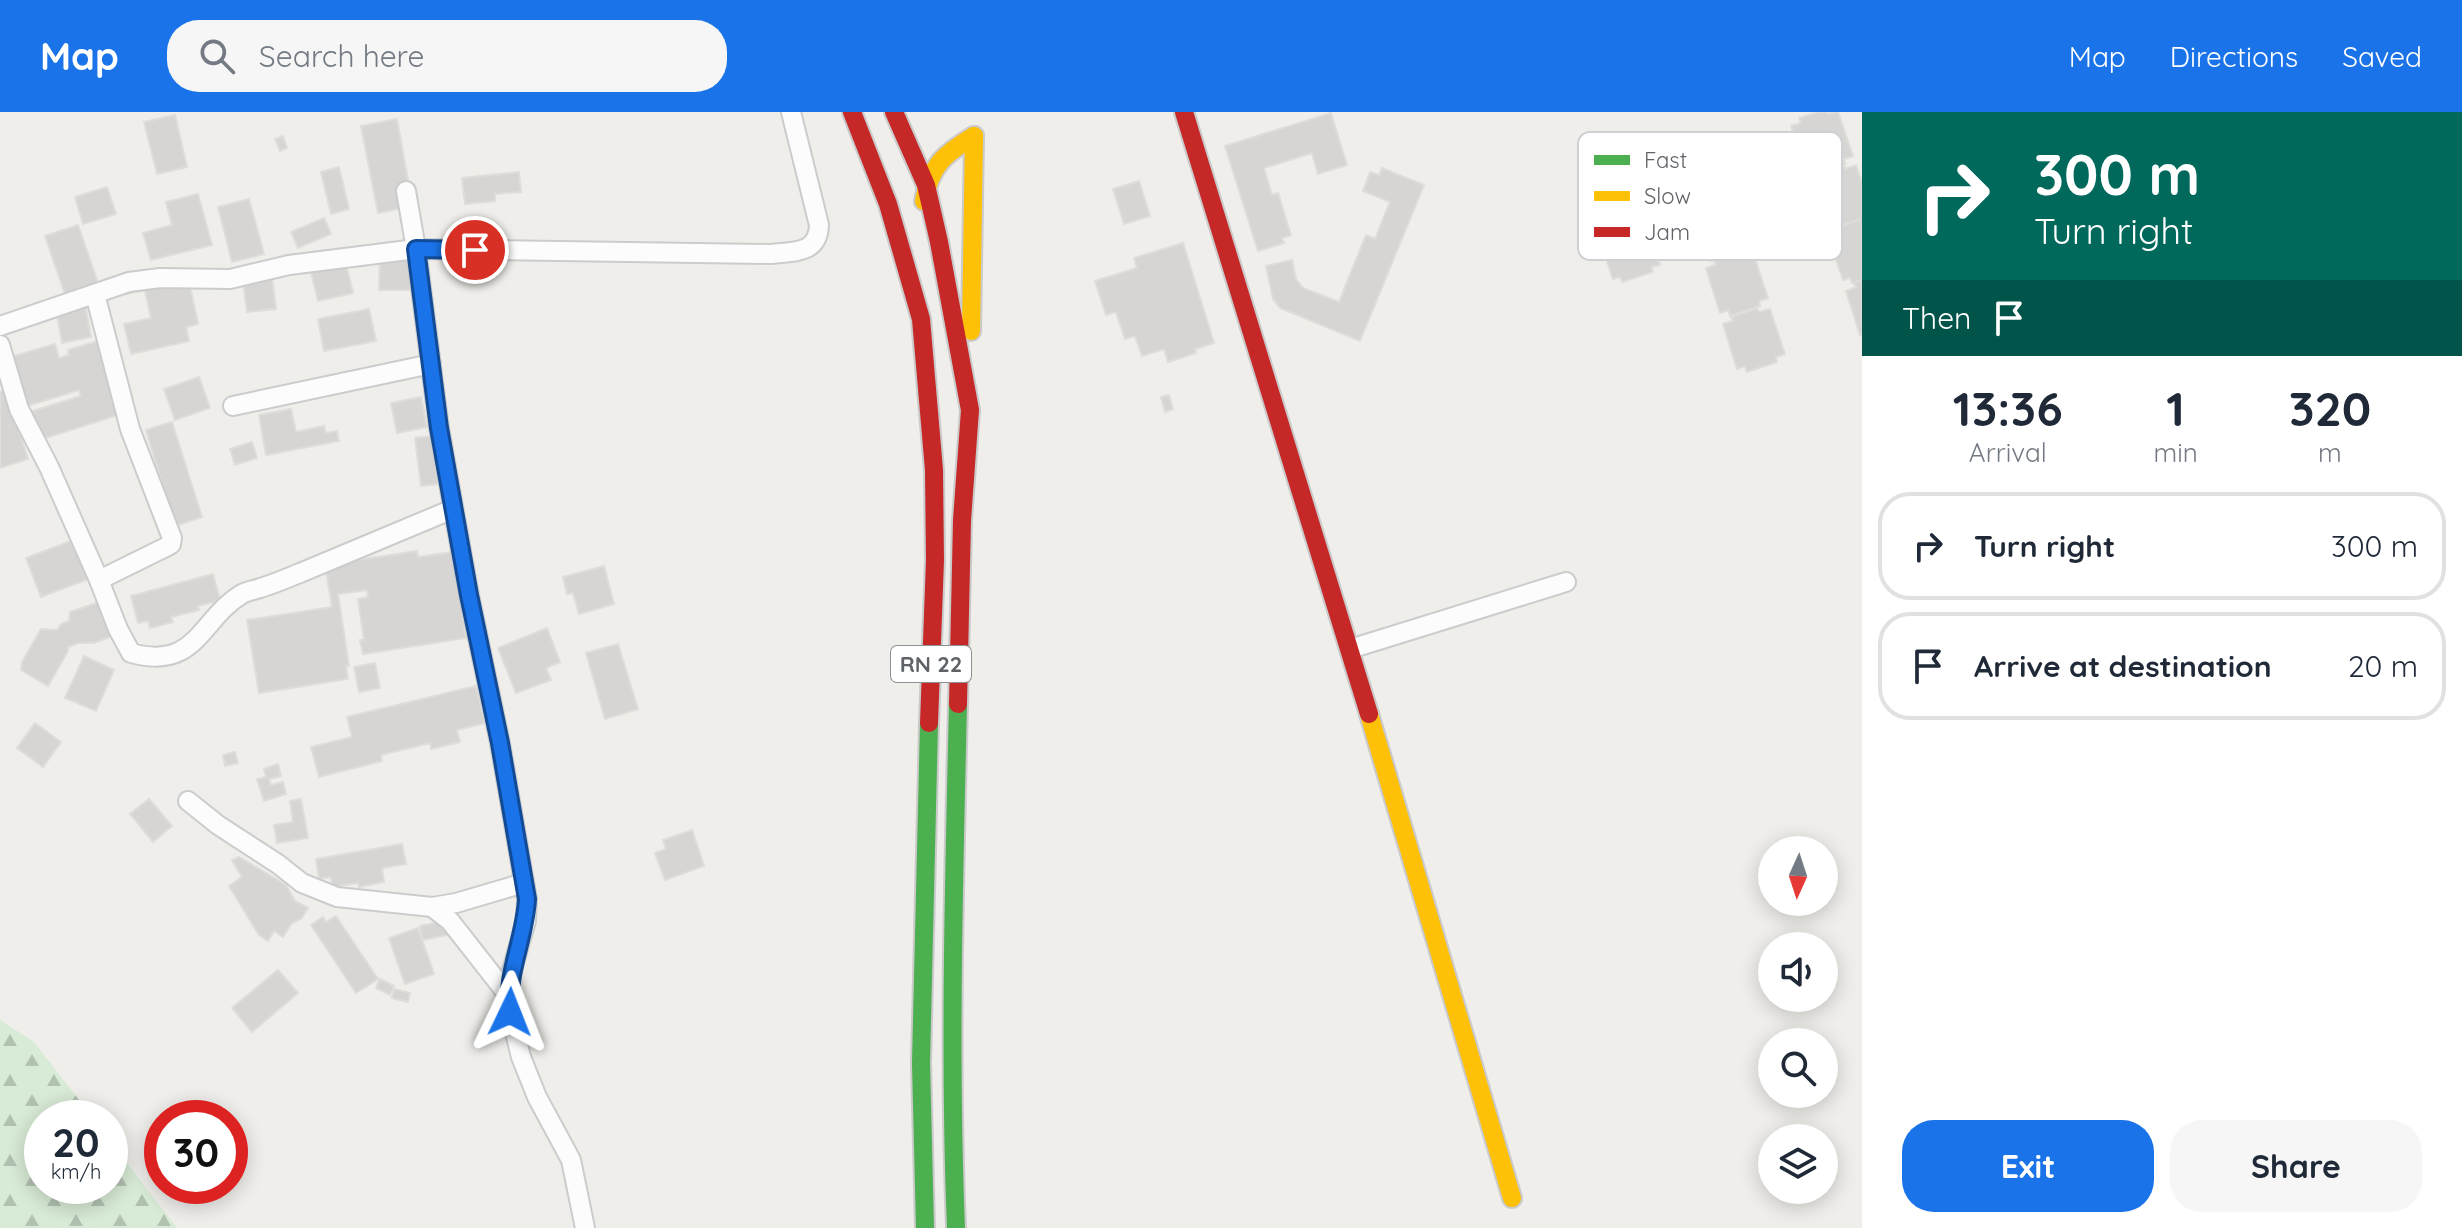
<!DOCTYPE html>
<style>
body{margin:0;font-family:Quicksand,sans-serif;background:#f6f6f7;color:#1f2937;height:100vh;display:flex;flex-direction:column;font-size:30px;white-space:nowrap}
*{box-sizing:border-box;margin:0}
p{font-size:26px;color:#747a83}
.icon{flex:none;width:44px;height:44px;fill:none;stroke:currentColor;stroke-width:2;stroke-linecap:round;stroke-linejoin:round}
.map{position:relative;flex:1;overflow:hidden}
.side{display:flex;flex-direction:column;background:#fff;width:600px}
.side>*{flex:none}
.hud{background:#00695c;color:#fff;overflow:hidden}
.needle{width:52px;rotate:183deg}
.buttons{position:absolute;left:1758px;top:724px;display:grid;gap:16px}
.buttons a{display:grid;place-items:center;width:80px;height:80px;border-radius:50%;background:#fff;box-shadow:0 4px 20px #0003;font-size:40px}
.speed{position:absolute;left:24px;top:988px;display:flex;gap:16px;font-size:40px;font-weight:700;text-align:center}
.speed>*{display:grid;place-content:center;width:104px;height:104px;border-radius:50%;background:#fff;box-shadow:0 4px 20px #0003;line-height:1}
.speed small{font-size:20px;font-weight:400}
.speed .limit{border:12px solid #d22;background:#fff;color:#111}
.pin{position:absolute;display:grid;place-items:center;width:68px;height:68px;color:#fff;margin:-34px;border:4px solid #fff;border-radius:50%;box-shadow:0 2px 8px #0007}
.me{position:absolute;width:88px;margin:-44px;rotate:2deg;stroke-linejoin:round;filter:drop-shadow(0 0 6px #0008)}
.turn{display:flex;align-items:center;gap:28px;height:168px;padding:0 40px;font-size:36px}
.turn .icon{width:104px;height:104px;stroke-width:2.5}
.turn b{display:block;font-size:56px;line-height:68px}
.then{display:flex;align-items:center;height:76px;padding:0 40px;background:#0003;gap:16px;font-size:30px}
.eta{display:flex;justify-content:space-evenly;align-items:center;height:136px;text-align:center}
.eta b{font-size:48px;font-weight:800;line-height:56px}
.primary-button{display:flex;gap:16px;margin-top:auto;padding:16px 40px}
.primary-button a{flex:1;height:92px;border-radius:32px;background:#1a73e8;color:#fff;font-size:32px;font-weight:800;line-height:92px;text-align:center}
.primary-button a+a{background:#f6f6f7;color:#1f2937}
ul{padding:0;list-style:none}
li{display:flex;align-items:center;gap:24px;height:108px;margin:0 16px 12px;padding:0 24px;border:4px solid #e0e1e3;border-radius:32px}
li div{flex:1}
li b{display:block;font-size:30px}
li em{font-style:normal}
header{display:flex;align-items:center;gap:48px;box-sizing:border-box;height:112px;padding:0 40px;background:#1a73e8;color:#fff}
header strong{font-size:38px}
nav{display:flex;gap:44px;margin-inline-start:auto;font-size:28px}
.search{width:560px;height:72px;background:#f6f6f7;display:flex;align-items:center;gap:20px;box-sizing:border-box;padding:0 28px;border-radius:32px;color:#747a83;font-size:30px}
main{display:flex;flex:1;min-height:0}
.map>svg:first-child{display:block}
</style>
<header>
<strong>Map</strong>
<div class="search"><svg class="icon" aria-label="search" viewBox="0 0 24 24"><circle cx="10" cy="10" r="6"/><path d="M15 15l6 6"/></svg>Search here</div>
<nav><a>Map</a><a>Directions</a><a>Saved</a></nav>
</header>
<main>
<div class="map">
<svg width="1862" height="1116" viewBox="0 0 1862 1116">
<defs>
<pattern id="forest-firs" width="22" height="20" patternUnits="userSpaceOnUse" patternTransform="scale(2)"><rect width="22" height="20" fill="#d8ebd6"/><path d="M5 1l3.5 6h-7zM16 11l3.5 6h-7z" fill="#b2c2b1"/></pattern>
</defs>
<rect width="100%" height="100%" fill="#efeeea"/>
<path fill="url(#forest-firs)" d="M 0,908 L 34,930 L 93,1006 L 42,1006 L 42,1074 L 110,1074 L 110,1029 L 177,1116 L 0,1116 Z"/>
<g fill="#d6d5d3" stroke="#deddd9" stroke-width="2">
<path d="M 1819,0 L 1826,0 L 1827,2 L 1838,0 L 1853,44 L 1844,47 L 1845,52 L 1815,61 L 1813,56 L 1805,58 L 1791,14 L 1801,11 L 1799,6 Z"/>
<path d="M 1331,1 L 1347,53 L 1318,62 L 1312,41 L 1264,56 L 1272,83 L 1278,81 L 1291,123 L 1282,126 L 1284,131 L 1258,139 L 1225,34 Z"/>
<path d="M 175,3 L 187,55 L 157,62 L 144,10 Z"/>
<path d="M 397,7 L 409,74 L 403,96 L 378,101 L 361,14 Z"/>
<path d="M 283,24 L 287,36 L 280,39 L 275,27 Z"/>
<path d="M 1844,53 L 1845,57 L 1856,53 L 1862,71 L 1862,107 L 1833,116 L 1831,111 L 1824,113 L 1809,69 L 1819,66 L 1818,61 Z"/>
<path d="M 339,55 L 349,97 L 331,102 L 321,60 Z"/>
<path d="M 1382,56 L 1424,73 L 1360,229 L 1280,196 L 1273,187 L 1266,154 L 1292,148 L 1296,167 L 1303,176 L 1339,190 L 1366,123 L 1375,127 L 1390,90 L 1363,79 L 1370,60 L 1379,63 Z"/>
<path d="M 519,60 L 521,80 L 495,82 L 495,89 L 465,92 L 462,66 Z"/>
<path d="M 1139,69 L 1150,104 L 1124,112 L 1113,77 Z"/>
<path d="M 107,75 L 116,102 L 83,112 L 75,85 Z"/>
<path d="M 198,82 L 212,133 L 151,148 L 143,121 L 172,113 L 166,90 Z"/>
<path d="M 1721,85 L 1722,89 L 1733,86 L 1748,131 L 1739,134 L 1741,139 L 1710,149 L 1708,143 L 1701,146 L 1686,101 L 1696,98 L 1695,94 Z"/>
<path d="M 249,87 L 264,142 L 232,150 L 218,95 Z"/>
<path d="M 324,106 L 331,122 L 298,136 L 291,120 Z"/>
<path d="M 1633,107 L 1634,111 L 1645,107 L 1660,153 L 1651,155 L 1653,160 L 1622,170 L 1620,165 L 1613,167 L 1598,123 L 1608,120 L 1607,115 Z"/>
<path d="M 1862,107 L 1862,168 L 1852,171 L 1850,166 L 1843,168 L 1828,124 L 1838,120 L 1836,116 Z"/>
<path d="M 78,113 L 98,171 L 65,182 L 45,124 Z"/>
<path d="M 1183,131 L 1214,231 L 1195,237 L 1196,241 L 1168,250 L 1164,237 L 1142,244 L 1135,224 L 1125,227 L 1116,200 L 1106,203 L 1095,169 L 1137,156 L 1134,146 Z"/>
<path d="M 1740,140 L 1742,144 L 1753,141 L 1768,186 L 1759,189 L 1760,194 L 1730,204 L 1728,198 L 1720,201 L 1706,156 L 1716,153 L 1714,149 Z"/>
<path d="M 380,142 L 410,142 L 410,178 L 379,178 Z"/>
<path d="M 346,152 L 353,181 L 318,189 L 311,160 Z"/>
<path d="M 271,158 L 276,197 L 247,200 L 242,161 Z"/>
<path d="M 187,159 L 198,212 L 186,215 L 189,229 L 131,242 L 124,212 L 151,206 L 145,178 L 126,182 L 124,173 Z"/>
<path d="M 1862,168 L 1862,222 L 1860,223 L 1846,179 L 1856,175 L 1854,171 Z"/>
<path d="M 85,192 L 91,225 L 62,231 L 56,197 Z"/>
<path d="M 1757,196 L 1759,200 L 1770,197 L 1785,242 L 1776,245 L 1777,250 L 1747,260 L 1745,254 L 1737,257 L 1723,212 L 1733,209 L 1731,205 Z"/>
<path d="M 369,197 L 376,229 L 324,239 L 318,207 Z"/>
<path d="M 98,229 L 121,302 L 39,328 L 30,300 L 81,284 L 79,278 L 27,294 L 11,245 L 55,232 L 59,246 L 69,243 L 68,238 Z"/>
<path d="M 199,265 L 210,296 L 175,308 L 164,277 Z"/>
<path d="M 6,278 L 28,347 L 0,356 L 0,280 Z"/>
<path d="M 1169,283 L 1173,297 L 1165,300 L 1161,285 Z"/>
<path d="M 421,285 L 427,315 L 397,321 L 391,291 Z"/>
<path d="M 291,297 L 296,320 L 324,314 L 326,321 L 337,319 L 339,329 L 266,343 L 259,303 Z"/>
<path d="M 172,310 L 202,405 L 175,414 L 146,318 Z"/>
<path d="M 432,324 L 438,372 L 421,374 L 415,326 Z"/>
<path d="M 252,330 L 257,346 L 235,353 L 230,337 Z"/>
<path d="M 76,427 L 91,466 L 41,485 L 26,446 Z"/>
<path d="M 417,439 L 418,445 L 453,440 L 466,526 L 363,542 L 360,528 L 364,528 L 358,487 L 368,485 L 367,478 L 338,482 L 349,554 L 346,554 L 348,567 L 259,581 L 247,508 L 332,495 L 325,453 Z"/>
<path d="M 604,454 L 614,492 L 579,502 L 573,481 L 567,482 L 563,465 Z"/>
<path d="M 213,462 L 220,488 L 198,494 L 199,498 L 171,505 L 173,510 L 150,516 L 148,509 L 138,511 L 131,484 Z"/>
<path d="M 105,488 L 115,523 L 94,531 L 78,531 L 68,535 L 68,539 L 48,574 L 21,558 L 22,550 L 41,517 L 57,518 L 61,512 L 69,509 L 70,500 Z"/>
<path d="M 547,516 L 560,550 L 546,556 L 551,568 L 516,581 L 498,536 Z"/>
<path d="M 618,532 L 638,597 L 605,607 L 586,541 Z"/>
<path d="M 84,544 L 114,558 L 96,599 L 65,586 Z"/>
<path d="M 375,551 L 380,576 L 359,580 L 354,555 Z"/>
<path d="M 476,574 L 485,611 L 457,618 L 460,630 L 431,637 L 430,631 L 381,643 L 382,649 L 319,665 L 311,635 L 352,625 L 347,605 Z"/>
<path d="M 35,611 L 61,630 L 43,655 L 17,636 Z"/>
<path d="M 235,640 L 238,651 L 225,654 L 223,643 Z"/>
<path d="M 278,652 L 281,664 L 269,667 L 271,673 L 283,670 L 286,682 L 264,689 L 257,667 L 266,665 L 264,657 Z"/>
<path d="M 149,687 L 172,714 L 153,730 L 130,702 Z"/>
<path d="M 301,687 L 308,726 L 277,731 L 274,713 L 293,710 L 290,689 Z"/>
<path d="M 692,718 L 704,754 L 665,768 L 655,741 L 666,737 L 663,728 Z"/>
<path d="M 402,732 L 406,752 L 382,756 L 384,770 L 359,775 L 358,771 L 333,775 L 331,765 L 319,767 L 316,747 Z"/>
<path d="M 239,745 L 286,773 L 295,789 L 308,796 L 302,806 L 291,812 L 283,825 L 274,819 L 268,829 L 259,823 L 229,774 L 242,765 L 232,748 Z"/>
<path d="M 336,804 L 378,867 L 356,881 L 311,813 L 323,805 L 326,810 Z"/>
<path d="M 446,809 L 448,823 L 422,828 L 420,814 Z"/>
<path d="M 418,816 L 434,862 L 405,872 L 389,826 Z"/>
<path d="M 278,858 L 298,881 L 252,920 L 232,896 Z"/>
<path d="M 380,867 L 394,874 L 390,883 L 376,876 Z"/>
<path d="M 394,877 L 410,881 L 408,890 L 392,886 Z"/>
</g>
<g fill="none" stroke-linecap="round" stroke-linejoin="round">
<g stroke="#cbcccc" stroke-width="22">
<g id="street">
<path d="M 406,79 L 416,137 L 439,316 L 469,483 L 500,631 L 527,787 L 526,809 L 510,865 L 510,900 L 521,945 L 537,985 L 571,1048 L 585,1116"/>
<path d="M 95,182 L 130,317 L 172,426 L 171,432 L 166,435 L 99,468"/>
<path d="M 0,214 L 129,170 L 160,166 L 230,167 L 289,153 L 416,137 L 771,142 C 795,139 818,142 819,113 L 791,0"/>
<path d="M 0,233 L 19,297 L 49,355 L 99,468 L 118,517 L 131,541 C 197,559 200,507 242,482 C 247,479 255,478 260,476 C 274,472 287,466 300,461 C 351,440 402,418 453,397"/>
<path d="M 233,294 L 431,252"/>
<path d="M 1350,537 L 1566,470"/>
<path d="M 188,689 L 218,713 L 278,752 L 302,771 L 337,785 L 432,795 L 456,791 L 524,771"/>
<path d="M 432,795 L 450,809 L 508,883"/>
</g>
</g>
<g stroke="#cacacb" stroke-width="22">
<g id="fast">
<path d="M 925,1116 L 921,951 L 929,611"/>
<path d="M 956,1116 C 949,942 954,766 958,592"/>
</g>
</g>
<g stroke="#cacacb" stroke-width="22">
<g id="slow">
<path d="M 924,89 C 930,54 944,42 974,24"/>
<path d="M 971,219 L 974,24"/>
<path d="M 1369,602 L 1512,1086"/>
</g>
</g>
<g stroke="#cacacb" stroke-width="22">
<g id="jam">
<path d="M 852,0 L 888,92 L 921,207 L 934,358 L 935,448 L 929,611"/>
<path d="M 894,0 L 926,73 L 939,130 L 970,298 L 962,408 L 958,592"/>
<path d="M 1184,0 L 1369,602"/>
</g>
</g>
<use href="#street" stroke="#fdfcfc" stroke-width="18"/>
<use href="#fast" stroke="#4caf50" stroke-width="18"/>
<use href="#slow" stroke="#ffc107" stroke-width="18"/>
<use href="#jam" stroke="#c62828" stroke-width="18"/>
</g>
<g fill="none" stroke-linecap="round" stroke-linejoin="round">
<g stroke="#114b97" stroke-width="20">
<path id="route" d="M 475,138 L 416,137 L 439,316 L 469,483 L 500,631 L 527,787 C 525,826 506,861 510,900"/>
</g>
<use href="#route" stroke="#1a73e8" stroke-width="14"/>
</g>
<g text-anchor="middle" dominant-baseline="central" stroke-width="7" stroke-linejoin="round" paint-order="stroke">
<rect fill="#fff" stroke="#8f9295" stroke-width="2" x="891" y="534" width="80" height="36" rx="6"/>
<g font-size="22" font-weight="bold" fill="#5f6368">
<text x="931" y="552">RN 22</text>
</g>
</g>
<rect x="1578" y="20" width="264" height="128" rx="12" fill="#fff" stroke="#cfd0d2" stroke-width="2"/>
<rect x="1594" y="43" width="36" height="10" fill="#4caf50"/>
<rect x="1594" y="79" width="36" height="10" fill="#ffc107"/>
<rect x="1594" y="115" width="36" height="10" fill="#c62828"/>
<g font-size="22" fill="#5f6368">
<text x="1644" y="56">Fast</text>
<text x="1644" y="92">Slow</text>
<text x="1644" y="128">Jam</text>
</g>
</svg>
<div class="buttons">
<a><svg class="needle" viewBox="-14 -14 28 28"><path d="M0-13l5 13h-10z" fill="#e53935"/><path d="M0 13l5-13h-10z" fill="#747a83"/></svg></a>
<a><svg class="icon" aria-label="sound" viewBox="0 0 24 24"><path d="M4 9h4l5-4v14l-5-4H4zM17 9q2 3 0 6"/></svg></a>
<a><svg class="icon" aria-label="search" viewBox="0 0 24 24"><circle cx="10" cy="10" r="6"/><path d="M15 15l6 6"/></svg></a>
<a><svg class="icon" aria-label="layers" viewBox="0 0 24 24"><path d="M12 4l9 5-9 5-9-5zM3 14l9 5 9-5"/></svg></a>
</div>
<div class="speed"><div>20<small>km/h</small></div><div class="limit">30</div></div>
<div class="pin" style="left:475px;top:138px;background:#d93025"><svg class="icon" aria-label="arrive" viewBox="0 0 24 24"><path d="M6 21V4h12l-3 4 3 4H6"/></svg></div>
<svg class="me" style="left:510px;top:900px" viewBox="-20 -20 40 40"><path d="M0-17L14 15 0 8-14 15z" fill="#1a73e8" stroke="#fff" stroke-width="4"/></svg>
</div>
<section class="side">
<div class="hud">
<div class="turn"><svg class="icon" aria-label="right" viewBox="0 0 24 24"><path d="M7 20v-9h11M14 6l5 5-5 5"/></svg><div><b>300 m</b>Turn right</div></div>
<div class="then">Then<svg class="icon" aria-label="arrive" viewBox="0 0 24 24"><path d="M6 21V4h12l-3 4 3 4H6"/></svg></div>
</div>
<div class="eta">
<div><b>13:36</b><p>Arrival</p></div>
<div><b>1</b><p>min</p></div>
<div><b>320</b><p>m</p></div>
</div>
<ul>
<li><svg class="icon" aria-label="right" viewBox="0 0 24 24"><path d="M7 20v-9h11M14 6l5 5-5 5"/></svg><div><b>Turn right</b></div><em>300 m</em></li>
<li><svg class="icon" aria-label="arrive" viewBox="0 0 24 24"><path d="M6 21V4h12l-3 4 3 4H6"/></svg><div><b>Arrive at destination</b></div><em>20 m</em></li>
</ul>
<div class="primary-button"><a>Exit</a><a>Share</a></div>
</section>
</main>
